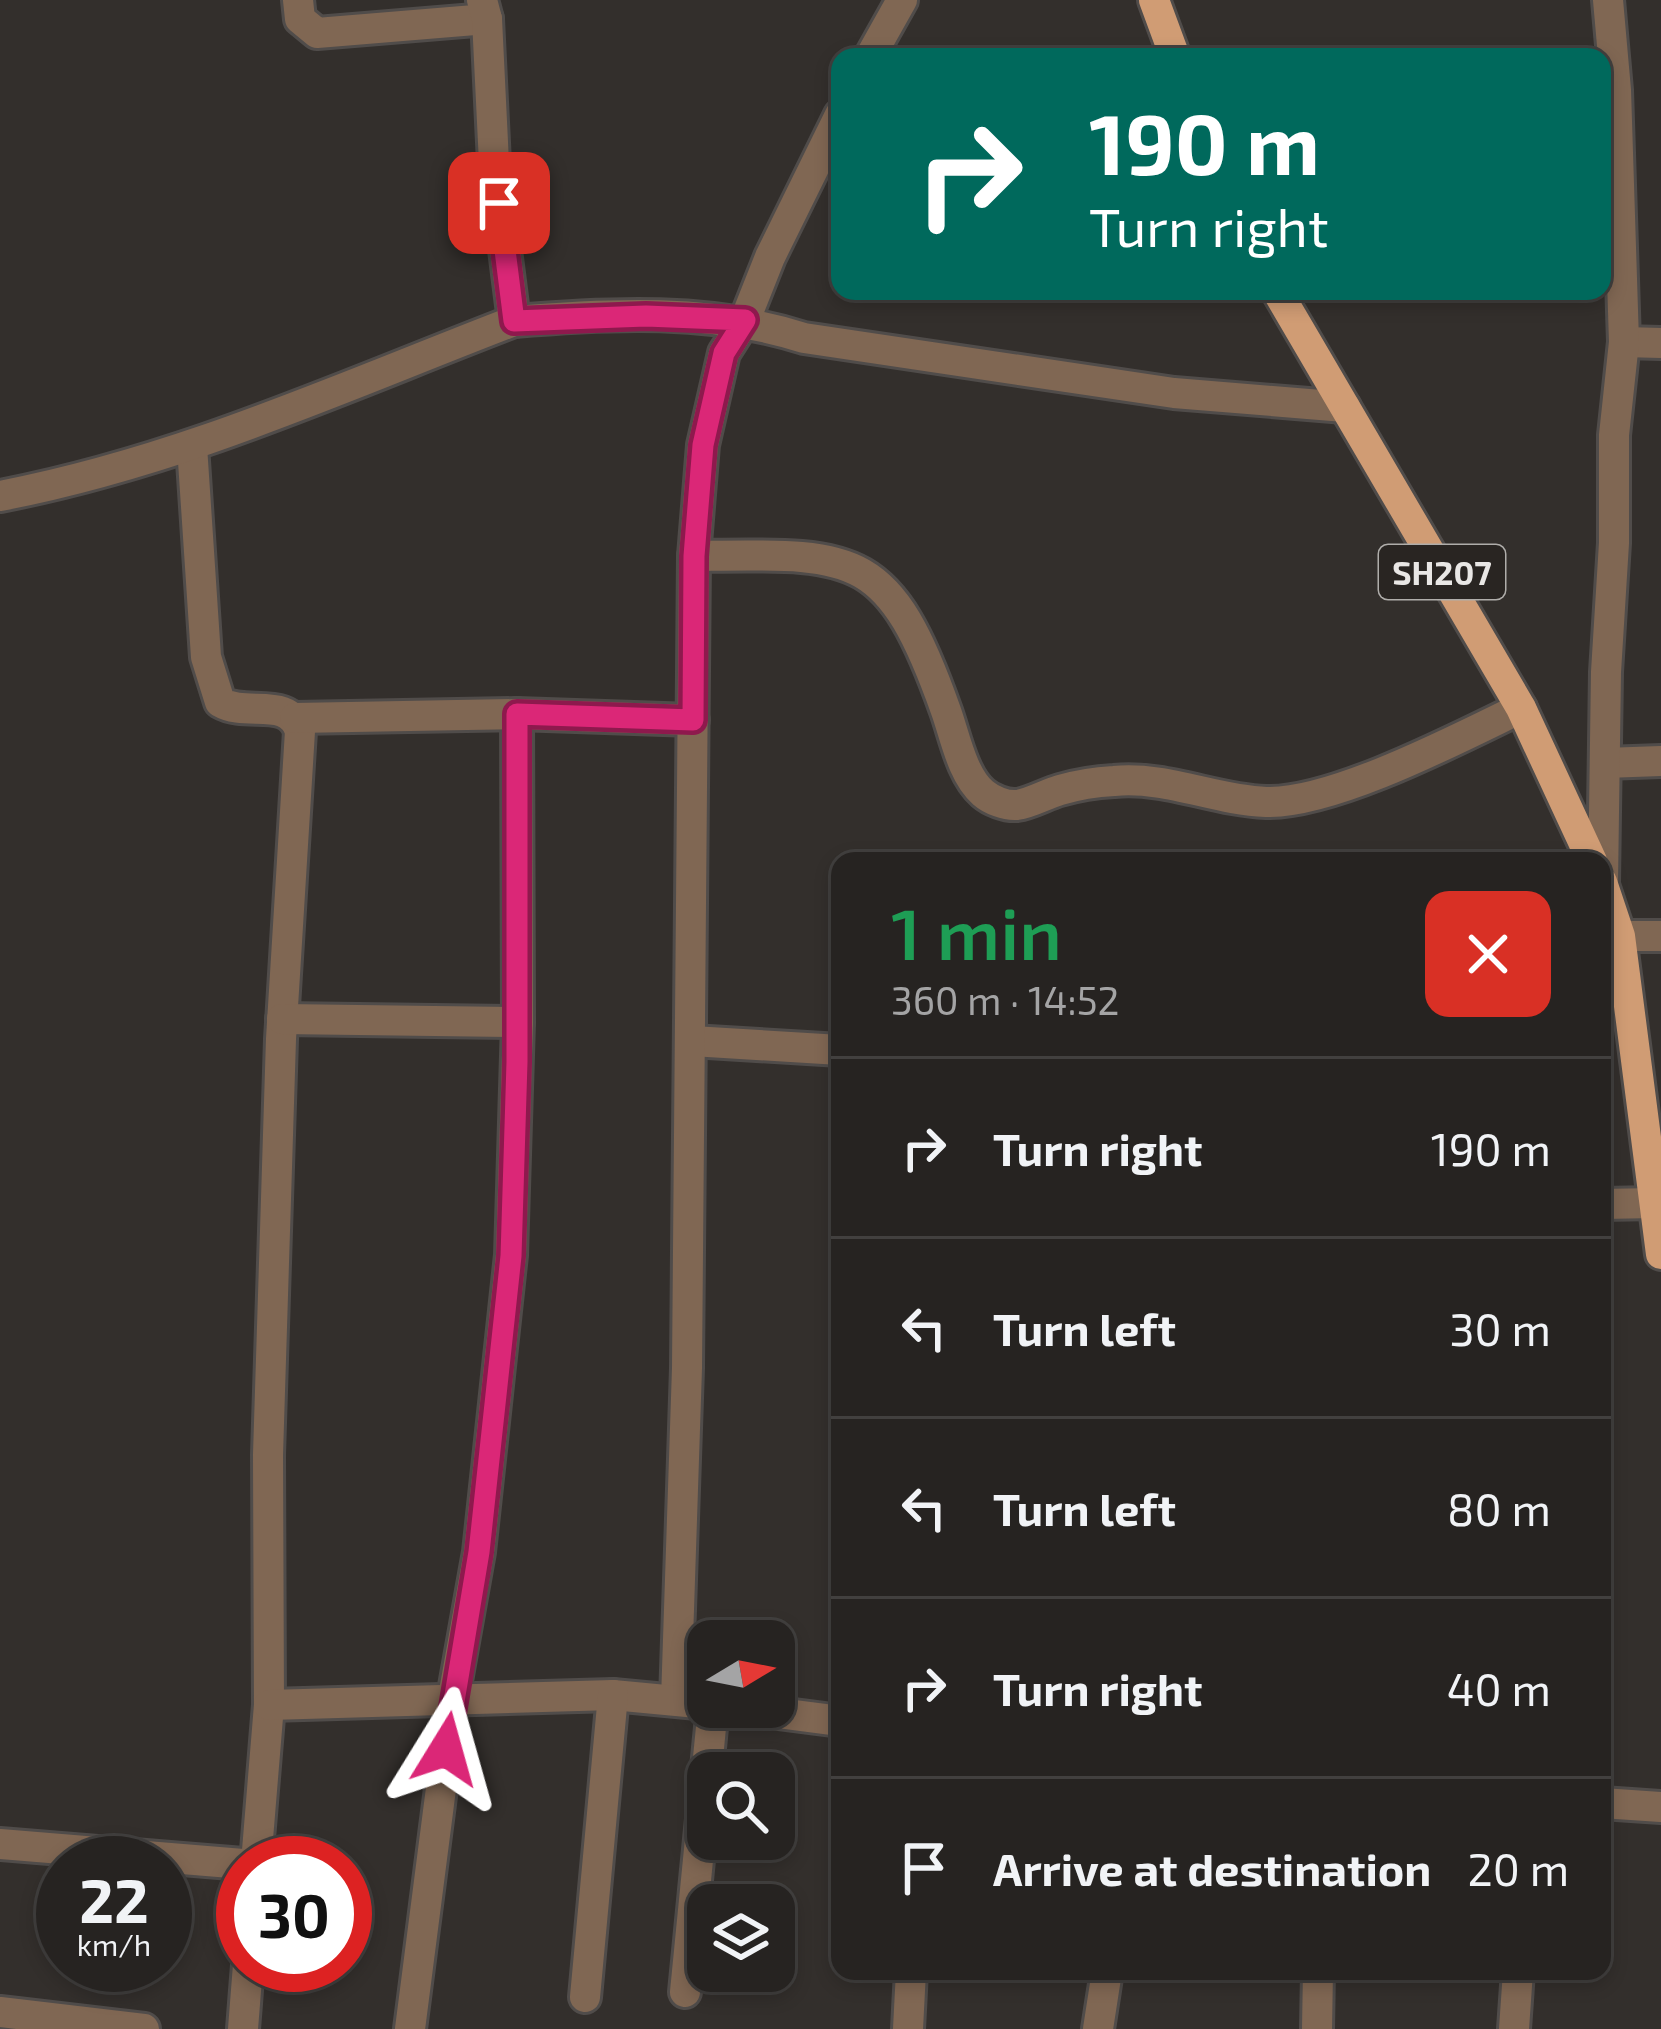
<!DOCTYPE html>
<meta charset="utf-8">
<style>
body{margin:0;font-family:"Exo 2",sans-serif;background:#2e2b2a;color:#f1f3f6;height:100vh;display:flex;flex-direction:column;font-size:45px;white-space:nowrap}
*{box-sizing:border-box;margin:0}
p{font-size:39px;color:#a4a4a5}
.icon{flex:none;width:66px;height:66px;fill:none;stroke:currentColor;stroke-width:2;stroke-linecap:round;stroke-linejoin:round}
.map{position:relative;flex:1;overflow:hidden}
.details{position:absolute;left:831px;top:852px;width:780px;height:1128px;display:flex;flex-direction:column;background:#262321;border-radius:24px;box-shadow:0 6px 18px #0003,0 0 0 3px #42403f}
.details>*{flex:none}
.guide{position:absolute;left:831px;top:48px;width:780px;height:252px;border-radius:24px;box-shadow:0 6px 18px #0003,0 0 0 3px #42403f;background:#00695c;color:#fff;overflow:hidden}
.needle{width:78px;rotate:80deg}
.tools{position:absolute;left:687px;top:1620px;display:grid;gap:24px}
.tools a{display:grid;place-items:center;width:108px;height:108px;border-radius:24px;background:#262321;box-shadow:0 6px 18px #0003,0 0 0 3px #42403f;font-size:60px}
.speed{position:absolute;left:36px;top:1836px;display:flex;gap:24px;font-size:60px;font-weight:700;text-align:center}
.speed>*{display:grid;place-content:center;width:156px;height:156px;border-radius:50%;background:#262321;box-shadow:0 6px 18px #0003,0 0 0 3px #42403f;line-height:1}
.speed small{font-size:30px;font-weight:400}
.speed .limit{border:18px solid #d22;background:#fff;color:#111}
.pin{position:absolute;display:grid;place-items:center;width:102px;height:102px;color:#fff;margin:-51px;border-radius:24px;box-shadow:0 6px 18px #0006}
.me{position:absolute;width:132px;margin:-66px;rotate:8deg;stroke-linejoin:round;filter:drop-shadow(0 0 9px #0008)}
.turn{display:flex;align-items:center;gap:42px;height:252px;padding:0 60px;font-size:54px}
.turn .icon{width:156px;height:156px;stroke-width:2.5}
.turn b{display:block;font-size:84px;line-height:102px}
.round{display:grid;place-items:center;flex:none;width:126px;height:126px;border-radius:24px;background:#2e2b2a}
.headline{display:flex;align-items:center;justify-content:space-between;height:204px;padding:0 60px}
h1{font-size:72px;font-weight:600;line-height:90px;color:#1e9e55}
ul{padding:0;list-style:none}
li{display:flex;align-items:center;gap:36px;height:180px;padding:0 60px;border-top:3px solid #42403f}
li div{flex:1}
li b{display:block;font-size:45px}
li em{font-style:normal}
.map>svg:first-child{display:block}
</style>
<div class="map">
<svg width="1661" height="2029" viewBox="0 0 1661 2029">
<rect width="100%" height="100%" fill="#332f2c"/>
<g fill="none" stroke-linecap="round" stroke-linejoin="round">
<g stroke="#504c4a" stroke-width="36">
<g id="street">
<path d="M 298,0 L 300,19 L 317,33 L 487,19"/>
<path d="M 482,0 L 487,19 L 494,163 L 514,321"/>
<path d="M 870,57 L 902,0"/>
<path d="M 1624,342 L 1661,343"/>
<path d="M 192,446 L 206,657 L 220,702 C 247,718 288,695 300,731 L 281,1039 L 268,1455 L 269,1705 L 256,1863"/>
<path d="M 0,496 C 182,461 342,387 514,321 C 609,313 712,308 804,338 L 1174,393 L 1345,407"/>
<path d="M 694,556 C 854,554 888,547 946,711 C 955,736 962,775 983,793 C 991,800 1006,806 1017,805 C 1031,803 1046,794 1060,790 C 1077,785 1096,782 1114,781 C 1167,776 1214,800 1266,802 C 1333,804 1459,738 1521,708"/>
<path d="M 295,718 L 517,714 L 693,720"/>
<path d="M 1605,763 L 1661,761"/>
<path d="M 1603,883 L 1606,672 L 1614,543 L 1614,435 L 1624,342 L 1616,90 L 1608,0"/>
<path d="M 1620,936 L 1661,936"/>
<path d="M 282,1019 L 518,1022"/>
<path d="M 692,1041 L 840,1050"/>
<path d="M 1602,1204 L 1655,1203"/>
<path d="M 676,1700 L 687,1368 L 694,556 L 703,445 L 724,353 L 745,320 L 770,257 L 840,115"/>
<path d="M 269,1705 L 613,1695 L 708,1704"/>
<path d="M 732,1707 L 840,1721"/>
<path d="M 1602,1803 L 1661,1807"/>
<path d="M 0,1844 L 243,1864"/>
<path d="M 685,1992 L 713,1707"/>
<path d="M 585,1997 L 613,1695"/>
<path d="M 0,2012 L 144,2029"/>
<path d="M 243,2029 L 248,1965"/>
<path d="M 410,2029 L 452,1703 L 479,1552 L 511,1255 L 518,1022 L 517,714"/>
<path d="M 908,2029 L 911,1971"/>
<path d="M 1098,2029 L 1107,1971"/>
<path d="M 1317,2029 L 1318,1971"/>
<path d="M 1514,2029 L 1518,1971"/>
</g>
</g>
<g stroke="#504c4a" stroke-width="36">
<g id="primary">
<path d="M 1154,0 L 1175,57"/>
<path d="M 1277,291 L 1521,708 L 1592,861"/>
<path d="M 1602,882 L 1620,936 L 1661,1254"/>
</g>
</g>
<use href="#street" stroke="#806753" stroke-width="30"/>
<use href="#primary" stroke="#d09c74" stroke-width="30"/>
</g>
<g fill="none" stroke-linecap="round" stroke-linejoin="round">
<g stroke="#8e194d" stroke-width="30">
<path id="route" d="M 446,1749 L 479,1552 L 511,1256 L 517,1062 L 517,714 L 693,720 L 694,556 L 703,445 L 724,353 L 745,320 L 646,316 L 514,321 L 499,203"/>
</g>
<use href="#route" stroke="#db2777" stroke-width="21"/>
</g>
<g text-anchor="middle" dominant-baseline="central" stroke-width="12" stroke-linejoin="round" paint-order="stroke">
<rect fill="#292522" stroke="#afadaa" stroke-width="3" x="1379" y="545" width="126" height="54" rx="9"/>
<g font-size="33" font-weight="bold" fill="#e9e7e5">
<text x="1442" y="572">SH207</text>
</g>
</g>
</svg>
<div class="tools">
<a><svg class="needle" viewBox="-14 -14 28 28"><path d="M0-13l5 13h-10z" fill="#e53935"/><path d="M0 13l5-13h-10z" fill="#a4a4a5"/></svg></a>
<a><svg class="icon" aria-label="search" viewBox="0 0 24 24"><circle cx="10" cy="10" r="6"/><path d="M15 15l6 6"/></svg></a>
<a><svg class="icon" aria-label="layers" viewBox="0 0 24 24"><path d="M12 4l9 5-9 5-9-5zM3 14l9 5 9-5"/></svg></a>
</div>
<div class="speed"><div>22<small>km/h</small></div><div class="limit">30</div></div>
<div class="pin" style="left:499px;top:203px;background:#d93025"><svg class="icon" aria-label="arrive" viewBox="0 0 24 24"><path d="M6 21V4h12l-3 4 3 4H6"/></svg></div>
<svg class="me" style="left:446px;top:1749px" viewBox="-20 -20 40 40"><path d="M0-17L14 15 0 8-14 15z" fill="#db2777" stroke="#fff" stroke-width="4"/></svg>
<div class="guide">
<div class="turn"><svg class="icon" aria-label="right" viewBox="0 0 24 24"><path d="M7 20v-9h11M14 6l5 5-5 5"/></svg><div><b>190 m</b>Turn right</div></div>
</div>
<section class="details">
<div class="headline"><div><h1>1 min</h1><p>360 m · 14:52</p></div><a class="round" style="background:#d93025;color:#fff"><svg class="icon" aria-label="close" viewBox="0 0 24 24"><path d="M6 6l12 12M18 6L6 18"/></svg></a></div>
<ul>
<li><svg class="icon" aria-label="right" viewBox="0 0 24 24"><path d="M7 20v-9h11M14 6l5 5-5 5"/></svg><div><b>Turn right</b></div><em>190 m</em></li>
<li><svg class="icon" aria-label="left" viewBox="0 0 24 24"><path d="M17 20v-9H6M10 6l-5 5 5 5"/></svg><div><b>Turn left</b></div><em>30 m</em></li>
<li><svg class="icon" aria-label="left" viewBox="0 0 24 24"><path d="M17 20v-9H6M10 6l-5 5 5 5"/></svg><div><b>Turn left</b></div><em>80 m</em></li>
<li><svg class="icon" aria-label="right" viewBox="0 0 24 24"><path d="M7 20v-9h11M14 6l5 5-5 5"/></svg><div><b>Turn right</b></div><em>40 m</em></li>
<li><svg class="icon" aria-label="arrive" viewBox="0 0 24 24"><path d="M6 21V4h12l-3 4 3 4H6"/></svg><div><b>Arrive at destination</b></div><em>20 m</em></li>
</ul>
</section>
</div>
